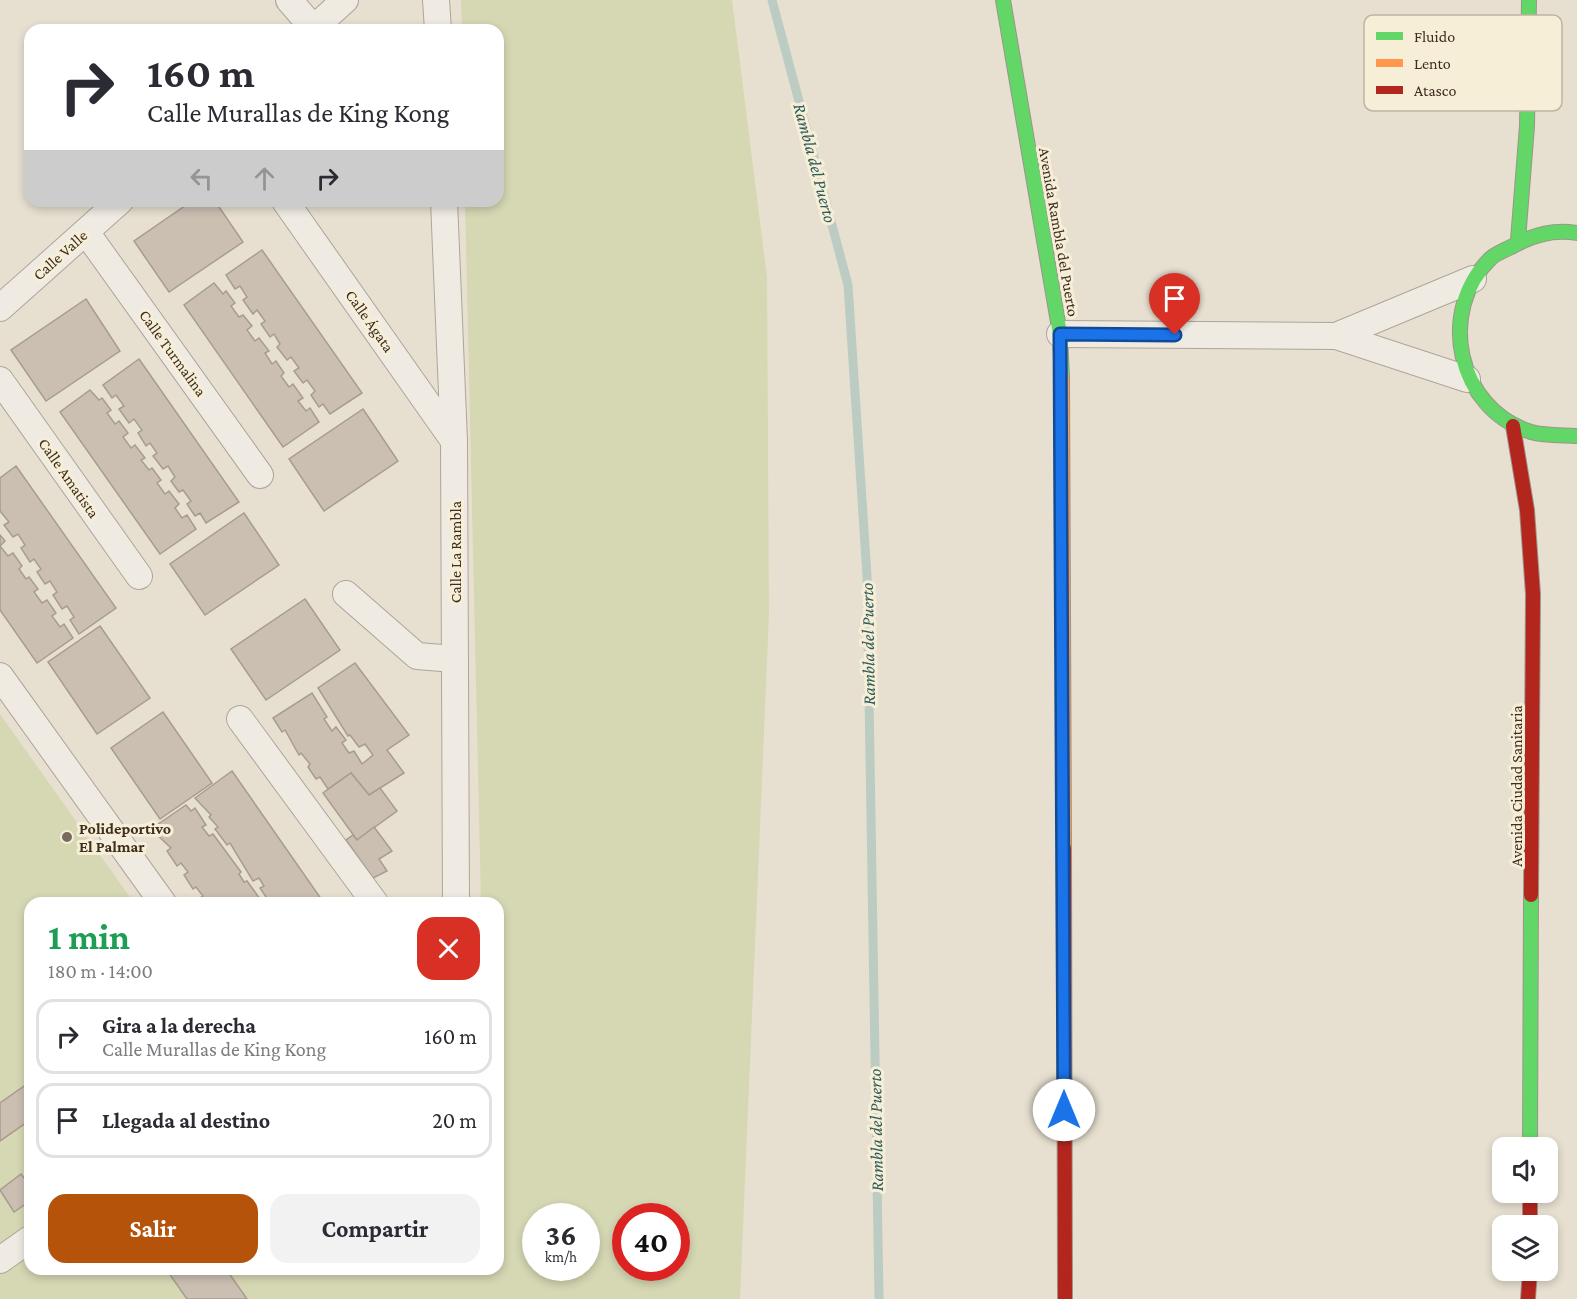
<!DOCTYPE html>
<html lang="es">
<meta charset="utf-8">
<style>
body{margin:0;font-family:"Crimson Pro",serif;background:#f2f2f3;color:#2b2b33;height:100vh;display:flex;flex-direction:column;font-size:22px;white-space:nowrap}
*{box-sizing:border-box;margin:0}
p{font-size:20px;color:#7c7c81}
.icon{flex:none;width:33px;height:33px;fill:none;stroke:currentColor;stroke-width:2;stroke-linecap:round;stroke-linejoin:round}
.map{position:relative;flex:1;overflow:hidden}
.details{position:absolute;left:24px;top:897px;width:480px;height:378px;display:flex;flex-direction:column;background:#fff;border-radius:18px;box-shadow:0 3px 9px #0003}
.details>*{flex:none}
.top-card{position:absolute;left:24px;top:24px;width:480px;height:183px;border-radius:18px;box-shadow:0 3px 9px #0003;background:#fff;color:#2b2b33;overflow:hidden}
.buttons{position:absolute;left:1492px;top:1137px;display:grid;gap:12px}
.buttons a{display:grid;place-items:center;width:66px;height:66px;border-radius:12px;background:#fff;box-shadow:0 3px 9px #0003;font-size:30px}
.speed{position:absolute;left:522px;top:1203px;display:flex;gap:12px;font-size:30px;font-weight:700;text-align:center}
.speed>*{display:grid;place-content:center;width:78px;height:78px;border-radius:50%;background:#fff;box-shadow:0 3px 9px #0003;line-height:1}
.speed small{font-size:15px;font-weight:400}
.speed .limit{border:9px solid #d22;background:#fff;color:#111}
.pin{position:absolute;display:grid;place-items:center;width:51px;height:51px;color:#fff;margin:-62px -26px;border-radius:50% 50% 50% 0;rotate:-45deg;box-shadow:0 0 6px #0007}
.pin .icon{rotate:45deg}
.me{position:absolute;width:66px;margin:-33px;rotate:0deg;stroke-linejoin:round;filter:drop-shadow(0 0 4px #0008)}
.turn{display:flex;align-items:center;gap:21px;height:126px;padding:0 24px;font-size:27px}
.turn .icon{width:78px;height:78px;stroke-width:2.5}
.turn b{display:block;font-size:42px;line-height:51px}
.lanes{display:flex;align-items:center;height:57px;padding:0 24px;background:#0003;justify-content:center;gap:30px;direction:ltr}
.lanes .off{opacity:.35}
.round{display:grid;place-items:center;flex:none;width:63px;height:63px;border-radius:18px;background:#f2f2f3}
.head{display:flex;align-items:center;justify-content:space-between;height:102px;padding:0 24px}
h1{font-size:36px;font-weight:700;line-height:45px;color:#1e9e55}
.primary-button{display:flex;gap:12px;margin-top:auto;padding:12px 24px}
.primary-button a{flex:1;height:69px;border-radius:18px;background:#b45309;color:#fff;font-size:24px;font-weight:700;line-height:69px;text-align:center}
.primary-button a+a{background:#f2f2f3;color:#2b2b33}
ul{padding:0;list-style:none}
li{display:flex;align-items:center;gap:18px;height:75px;margin:0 12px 9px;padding:0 12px;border:3px solid #e1e1e2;border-radius:18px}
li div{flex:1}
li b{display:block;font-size:22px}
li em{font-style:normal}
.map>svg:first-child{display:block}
</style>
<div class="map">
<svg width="1577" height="1299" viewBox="0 0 1577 1299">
<rect width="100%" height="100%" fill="#e7e0d1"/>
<g fill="#d6d7b3" fill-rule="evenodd">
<path d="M 461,0 L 732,0 L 767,277 L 769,614 L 740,1299 L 247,1299 L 226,1269 L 498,1269 L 498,903 L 481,903 L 465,201 L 498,201 L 498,30 L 462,30 ZM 536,1216 L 586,1216 L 586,1268 L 536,1268 ZM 626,1216 L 676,1216 L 676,1268 L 626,1268 Z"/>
<path d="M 0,714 L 134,903 L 30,903 L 30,1082 L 0,1103 Z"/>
<path d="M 30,1120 L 30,1269 L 166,1269 L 187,1299 L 0,1299 L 0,1141 Z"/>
</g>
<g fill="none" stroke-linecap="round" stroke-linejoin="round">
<path stroke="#bcccc2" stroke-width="9" d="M 772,0 L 848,285 L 867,576 L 879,1299"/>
</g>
<g fill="#cbbfb2" stroke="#a89c90" stroke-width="1.5">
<path d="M 192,201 L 215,201 L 243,242 L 169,292 L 134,241 Z"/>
<path d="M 262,250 L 362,393 L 330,414 L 323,404 L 319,407 L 311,395 L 315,391 L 307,380 L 303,383 L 294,371 L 299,368 L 291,357 L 287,360 L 277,347 L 280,344 L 274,334 L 270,337 L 261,324 L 265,321 L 257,310 L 253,314 L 243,300 L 247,297 L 240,286 L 235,289 L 226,275 Z"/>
<path d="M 214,283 L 223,294 L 226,291 L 235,303 L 231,306 L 239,317 L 243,315 L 252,326 L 247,330 L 255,341 L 259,338 L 269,351 L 265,353 L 272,364 L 276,361 L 284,373 L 281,376 L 289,387 L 293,384 L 303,398 L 298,401 L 306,411 L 310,408 L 319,422 L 283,447 L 184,305 Z"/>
<path d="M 86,299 L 120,351 L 46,401 L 11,350 Z"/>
<path d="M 139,359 L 239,502 L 206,523 L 200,513 L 195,516 L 187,504 L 191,501 L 183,490 L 179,492 L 171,481 L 175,477 L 168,466 L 163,469 L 153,456 L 157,453 L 150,443 L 146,446 L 138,433 L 142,430 L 134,419 L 129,423 L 119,409 L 124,406 L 116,395 L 112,398 L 103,385 Z"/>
<path d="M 90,390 L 99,400 L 102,398 L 111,410 L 107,413 L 115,424 L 119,421 L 128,433 L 123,437 L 131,448 L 135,445 L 145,458 L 141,460 L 149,470 L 152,468 L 161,480 L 157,483 L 165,494 L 169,491 L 179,504 L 175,508 L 182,518 L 187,515 L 196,529 L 160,554 L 60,412 Z"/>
<path d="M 363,409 L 398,461 L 324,511 L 289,459 Z"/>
<path d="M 16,466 L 116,608 L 79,634 L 70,620 L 74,617 L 67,606 L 62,609 L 53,595 L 57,592 L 50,581 L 45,584 L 37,572 L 41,569 L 34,559 L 30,562 L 21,548 L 25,545 L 18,534 L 13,537 L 4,525 L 9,522 L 0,511 L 0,478 Z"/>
<path d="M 244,513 L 279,565 L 205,615 L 170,564 Z"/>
<path d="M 0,535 L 5,541 L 0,546 L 8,556 L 13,553 L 22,566 L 19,569 L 26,579 L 29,577 L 38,589 L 34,592 L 42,603 L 47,600 L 56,613 L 52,616 L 60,627 L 64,624 L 73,638 L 37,663 L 0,610 Z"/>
<path d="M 305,599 L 340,650 L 266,700 L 231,649 Z"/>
<path d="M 100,626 L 150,698 L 97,734 L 48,662 Z"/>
<path d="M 355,663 L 409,735 L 387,750 L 404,773 L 369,795 L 351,773 L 328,789 L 320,777 L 316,779 L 308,767 L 310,764 L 301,753 L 299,755 L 285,730 L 282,732 L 273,718 L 312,693 L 327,717 L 324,719 L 332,731 L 336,727 L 346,740 L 342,743 L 349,753 L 354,751 L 362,764 L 373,755 L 365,744 L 359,747 L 350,735 L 348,736 L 318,688 Z"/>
<path d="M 163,712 L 212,783 L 160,819 L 111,748 Z"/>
<path d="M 232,771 L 324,903 L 270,903 L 260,888 L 264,886 L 259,878 L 253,881 L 230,843 L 227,845 L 215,829 L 218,827 L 209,817 L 211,815 L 195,798 Z"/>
<path d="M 351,773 L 369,795 L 380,788 L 397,811 L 357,840 L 323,793 Z"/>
<path d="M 186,805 L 191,811 L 195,808 L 206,825 L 202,827 L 209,836 L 213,834 L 241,872 L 239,874 L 244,882 L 247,881 L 263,903 L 204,903 L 200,898 L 203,896 L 196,887 L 193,889 L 184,875 L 188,872 L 181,863 L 177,866 L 167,851 L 171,848 L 151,829 Z"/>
<path d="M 374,827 L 392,851 L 379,859 L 387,871 L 373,878 L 346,840 L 353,835 L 357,840 Z"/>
<path d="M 30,1082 L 30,1120 L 0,1141 L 0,1103 Z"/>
<path d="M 21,1174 L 30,1186 L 30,1201 L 14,1212 L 0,1190 Z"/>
<path d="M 166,1269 L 226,1269 L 247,1299 L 187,1299 Z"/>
</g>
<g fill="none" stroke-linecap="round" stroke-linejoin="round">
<g stroke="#ada599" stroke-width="28">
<g id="street">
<path d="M 289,0 L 314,29"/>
<path d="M 436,0 L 438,30"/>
<path d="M 312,30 L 345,0"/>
<path d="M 285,201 L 454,441"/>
<path d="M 444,201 L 454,441 L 456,903"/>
<path d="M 86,232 L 260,475"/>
<path d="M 0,308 L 120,201"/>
<path d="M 1060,334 L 1336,336 L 1467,379"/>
<path d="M 1336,336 L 1473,279"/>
<path d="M 0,380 L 139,576"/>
<path d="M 346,594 L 417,656 L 455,659"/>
<path d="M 0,676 L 163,903"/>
<path d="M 240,719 L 375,903"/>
<path d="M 0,1260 L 30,1239"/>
</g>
</g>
<g stroke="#9c958a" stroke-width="16">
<g id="fast">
<path d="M 1003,0 L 1060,334 L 1062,378"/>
<path d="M 1577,233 C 1555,229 1535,234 1515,245 C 1508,249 1498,252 1491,258 C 1436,311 1457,409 1531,432 C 1545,436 1563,435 1577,436"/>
<path d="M 1518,240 L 1527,126 L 1529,0"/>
<path d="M 1530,1148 L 1531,895"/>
</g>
</g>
<g stroke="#9c958a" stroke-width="16">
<path id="slow" d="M 1062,378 L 1064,848"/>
</g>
<g stroke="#9c958a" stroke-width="16">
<g id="jam">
<path d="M 1513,426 L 1527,510 L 1533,594 L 1531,895"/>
<path d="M 1064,848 L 1065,1299"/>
<path d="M 1530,1192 L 1530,1226"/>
<path d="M 1528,1299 L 1530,1270"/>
</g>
</g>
<use href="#street" stroke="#efebe3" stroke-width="26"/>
<use href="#fast" stroke="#63d668" stroke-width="14"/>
<use href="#slow" stroke="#ff974d" stroke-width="14"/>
<use href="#jam" stroke="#b3261e" stroke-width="14"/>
</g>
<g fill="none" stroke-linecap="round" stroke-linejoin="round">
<g stroke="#114b97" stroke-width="15">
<path id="route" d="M 1064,1110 L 1060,334 L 1175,335"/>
</g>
<use href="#route" stroke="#1a73e8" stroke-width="10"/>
</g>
<circle fill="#786c5e" stroke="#f7eed8" stroke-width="2" cx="67" cy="837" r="6"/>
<g text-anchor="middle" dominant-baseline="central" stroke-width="6" stroke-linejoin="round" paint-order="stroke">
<g font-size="16" fill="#3d2e20" stroke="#f7eed8">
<text transform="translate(1059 232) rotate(80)">Avenida Rambla del Puerto</text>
<text transform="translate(60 255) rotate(-42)">Calle Valle</text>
<text transform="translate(370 321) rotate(55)">Calle Ágata</text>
<text transform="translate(173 353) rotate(54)">Calle Turmalina</text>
<text transform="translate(69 478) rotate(55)">Calle Amatista</text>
<text transform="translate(455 552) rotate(-90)">Calle La Rambla</text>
<text transform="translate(1516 786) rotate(-90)">Avenida Ciudad Sanitaria</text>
</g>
<g font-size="16" font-weight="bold" fill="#3d2e20" stroke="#f7eed8" text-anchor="start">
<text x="79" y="828">Polideportivo<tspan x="79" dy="18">El Palmar</tspan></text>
</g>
<g font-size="18" font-style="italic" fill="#2f5d5a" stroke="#f7eed8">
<text transform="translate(815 163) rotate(75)">Rambla del Puerto</text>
<text transform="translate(868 644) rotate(-91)">Rambla del Puerto</text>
<text transform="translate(876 1130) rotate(-91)">Rambla del Puerto</text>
</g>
</g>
<rect x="1364" y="15" width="198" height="96" rx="9" fill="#f7eed8" stroke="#bfb4a1" stroke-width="1.5"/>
<rect x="1376" y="32" width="27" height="8" fill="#63d668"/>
<rect x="1376" y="59" width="27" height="8" fill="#ff974d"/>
<rect x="1376" y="86" width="27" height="8" fill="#b3261e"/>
<g font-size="16" fill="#3d2e20">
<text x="1414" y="42">Fluido</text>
<text x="1414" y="69">Lento</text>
<text x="1414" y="96">Atasco</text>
</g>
</svg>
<div class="buttons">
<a><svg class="icon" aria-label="sound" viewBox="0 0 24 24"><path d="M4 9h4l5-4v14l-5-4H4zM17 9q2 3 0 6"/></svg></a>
<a><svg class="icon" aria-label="layers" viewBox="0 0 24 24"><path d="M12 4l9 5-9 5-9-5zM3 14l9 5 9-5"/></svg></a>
</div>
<div class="speed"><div>36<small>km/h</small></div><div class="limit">40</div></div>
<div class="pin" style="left:1175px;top:335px;background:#d93025"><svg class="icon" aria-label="arrive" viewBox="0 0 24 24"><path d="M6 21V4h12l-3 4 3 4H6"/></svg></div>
<svg class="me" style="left:1064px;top:1110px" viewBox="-20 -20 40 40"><circle r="19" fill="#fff"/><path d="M0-13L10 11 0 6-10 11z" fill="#1a73e8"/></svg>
<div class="top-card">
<div class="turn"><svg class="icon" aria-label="right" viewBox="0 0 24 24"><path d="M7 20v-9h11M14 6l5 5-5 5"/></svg><div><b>160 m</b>Calle Murallas de King Kong</div></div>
<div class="lanes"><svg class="icon off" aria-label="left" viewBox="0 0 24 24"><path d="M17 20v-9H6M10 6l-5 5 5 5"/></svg><svg class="icon off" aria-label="ahead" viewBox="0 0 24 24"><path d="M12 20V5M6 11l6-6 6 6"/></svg><svg class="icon" aria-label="right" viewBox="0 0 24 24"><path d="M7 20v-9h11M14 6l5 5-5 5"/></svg></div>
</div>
<section class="details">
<div class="head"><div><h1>1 min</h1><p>180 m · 14:00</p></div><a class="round" style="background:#d93025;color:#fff"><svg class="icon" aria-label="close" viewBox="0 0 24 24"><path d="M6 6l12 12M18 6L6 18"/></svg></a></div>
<ul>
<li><svg class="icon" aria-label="right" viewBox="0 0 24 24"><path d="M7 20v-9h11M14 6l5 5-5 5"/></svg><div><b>Gira a la derecha</b><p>Calle Murallas de King Kong</p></div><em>160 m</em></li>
<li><svg class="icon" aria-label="arrive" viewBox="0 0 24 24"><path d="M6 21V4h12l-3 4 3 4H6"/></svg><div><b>Llegada al destino</b></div><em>20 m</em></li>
</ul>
<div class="primary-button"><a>Salir</a><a>Compartir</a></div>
</section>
</div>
